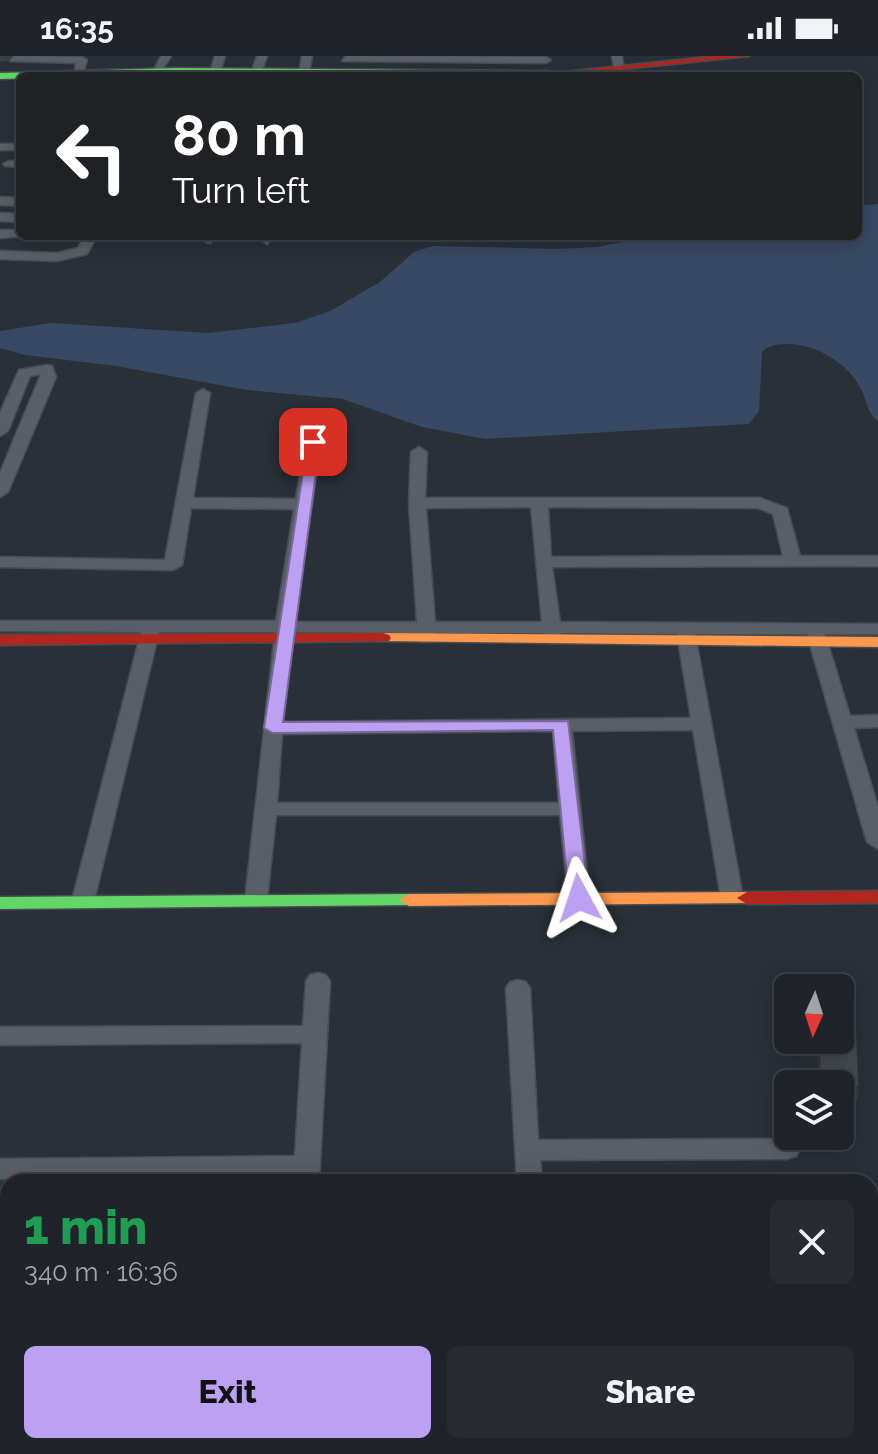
<!DOCTYPE html>
<meta charset="utf-8">
<style>
body{margin:0;font-family:Raleway,sans-serif;background:#282c32;color:#f1f3f6;height:100vh;display:flex;flex-direction:column;font-size:30px;white-space:nowrap}
*{box-sizing:border-box;margin:0}
p{font-size:26px;color:#a2a4a8}
.icon{flex:none;width:44px;height:44px;fill:none;stroke:currentColor;stroke-width:2;stroke-linecap:round;stroke-linejoin:round}
.map{position:relative;flex:1;overflow:hidden}
.drawer{position:absolute;left:0px;top:1118px;width:878px;height:280px;display:flex;flex-direction:column;background:#20242a;border-radius:24px 24px 0 0;box-shadow:0 4px 20px #0003,0 0 0 2px #3d4147}
.drawer>*{flex:none}
.guide{position:absolute;left:16px;top:16px;width:846px;height:168px;border-radius:12px;box-shadow:0 4px 20px #0003,0 0 0 2px #3d4147;background:#202124;color:#fff;overflow:hidden}
.needle{width:52px;rotate:183deg}
.buttons{position:absolute;left:774px;top:918px;display:grid;gap:16px}
.buttons a{display:grid;place-items:center;width:80px;height:80px;border-radius:12px;background:#20242a;box-shadow:0 4px 20px #0003,0 0 0 2px #3d4147;font-size:40px}
.pin{position:absolute;display:grid;place-items:center;width:68px;height:68px;color:#fff;margin:-34px;border-radius:16px;box-shadow:0 4px 12px #0006}
.me{position:absolute;width:88px;margin:-44px;rotate:355deg;stroke-linejoin:round;filter:drop-shadow(0 0 6px #0008)}
.turn{display:flex;align-items:center;gap:28px;height:168px;padding:0 24px;font-size:36px}
.turn .icon{width:104px;height:104px;stroke-width:2.5}
.turn b{display:block;font-size:56px;line-height:68px}
.round{display:grid;place-items:center;flex:none;width:84px;height:84px;border-radius:12px;background:#282c32}
.headline{display:flex;align-items:center;justify-content:space-between;height:136px;padding:0 24px}
h1{font-size:48px;font-weight:800;line-height:60px;color:#1e9e55}
.cta{display:flex;gap:16px;margin-top:auto;padding:16px 24px}
.cta a{flex:1;height:92px;border-radius:12px;background:#bca0f2;color:#111;font-size:32px;font-weight:800;line-height:92px;text-align:center}
.cta a+a{background:#282c32;color:#f1f3f6}
.status{display:flex;justify-content:space-between;align-items:center;height:56px;padding:0 40px;background:#20242a;direction:ltr}
.status svg{height:22px;fill:currentColor}
.map>svg:first-child{display:block}
</style>
<div class="status"><b>16:35</b><svg viewBox="0 0 49 12"><path d="M0 12V9h3v3zM5 12V6h3v6zM10 12V3h3v9zM15 12V0h3v12zM26 1h20v11H26zM47 4h2v5h-2z"/></svg></div>
<div class="map">
<svg width="878" height="1398" viewBox="0 0 878 1398">
<rect width="100%" height="100%" fill="#2a3038"/>
<path fill="#273a3e" d="M 272,1115 L 271,1126 L 8,1126 L 8,1390 L 237,1390 L 236,1398 L 0,1398 L 0,1118 Z"/>
<path fill="#384963" d="M 878,148 L 878,365 C 867,357 867,345 861,333 C 849,308 817,289 791,288 C 780,288 770,288 762,296 L 759,355 L 749,368 L 485,383 L 422,371 L 343,343 L 247,334 L 116,310 L 25,299 L 0,292 L 0,275 L 51,267 L 208,277 L 295,267 L 330,255 L 380,226 L 414,196 L 433,190 L 557,193 L 597,191 L 653,180 L 858,180 L 858,150 Z"/>
<g fill="none" stroke-linecap="round" stroke-linejoin="round">
<g stroke="#484c53" stroke-width="3">
<g id="street">
<path d="M 14,0 L 82,1 L 87,4 L 82,20 L 74,20 L 76,7 L 10,5 Z"/>
<path d="M 161,0 L 171,0 L 160,18 L 152,18 Z"/>
<path d="M 215,0 L 225,0 L 220,16 L 215,19 L 210,16 Z"/>
<path d="M 257,0 L 267,0 L 261,17 L 256,20 L 251,17 Z"/>
<path d="M 302,0 L 312,0 L 309,17 L 304,20 L 299,17 Z"/>
<path d="M 346,0 L 546,1 L 551,4 L 546,7 L 342,5 Z"/>
<path d="M 612,0 L 622,0 L 624,13 L 616,20 L 605,20 L 614,12 Z"/>
<rect x="0" y="88" width="20" height="6"/>
<path d="M 9,105 L 20,105 L 20,111 L 5,110 L 3,108 Z"/>
<path d="M 0,141 L 20,142 L 20,150 L 0,149 Z"/>
<path d="M 0,157 L 20,158 L 20,166 L 0,165 Z"/>
<path d="M 0,174 L 20,174 L 20,180 L 25,180 L 0,182 Z"/>
<path d="M 85,180 L 97,180 L 87,198 L 57,205 L 0,203 L 0,195 L 57,197 L 78,192 Z"/>
<path d="M 205,180 L 217,180 L 210,187 L 206,186 Z"/>
<path d="M 262,180 L 274,180 L 267,188 L 261,184 Z"/>
<path d="M 47,309 L 52,310 L 56,321 L 8,436 L 0,441 L 0,417 L 41,318 L 30,320 L 8,375 L 0,380 L 0,357 L 19,314 Z"/>
<path d="M 203,333 L 210,337 L 193,442 L 296,443 L 305,386 L 313,381 L 321,386 L 294,566 L 417,566 L 409,447 L 411,396 L 419,391 L 427,396 L 425,442 L 760,442 L 787,452 L 800,500 L 878,500 L 878,510 L 552,511 L 560,566 L 878,568 L 878,578 L 825,578 L 850,660 L 878,659 L 878,671 L 854,672 L 878,751 L 878,793 L 867,786 L 807,578 L 695,578 L 743,842 L 740,847 L 724,847 L 721,842 L 693,674 L 572,675 L 590,842 L 587,847 L 571,847 L 568,842 L 560,759 L 276,759 L 267,844 L 256,851 L 248,849 L 245,844 L 275,576 L 159,576 L 94,845 L 91,850 L 75,850 L 72,845 L 141,576 L 0,575 L 0,565 L 276,565 L 294,453 L 191,452 L 182,509 L 173,514 L 0,511 L 0,501 L 165,504 L 196,337 ZM 531,451 L 542,566 L 435,566 L 426,452 ZM 548,451 L 758,452 L 773,458 L 783,500 L 551,501 ZM 293,576 L 418,577 L 421,586 L 433,586 L 436,577 L 543,577 L 547,587 L 559,587 L 561,577 L 677,578 L 691,662 L 283,666 ZM 553,675 L 559,747 L 277,747 L 282,678 Z"/>
<path d="M 318,917 L 326,919 L 330,925 L 319,1126 L 293,1126 L 293,1120 L 0,1123 L 0,1103 L 295,1100 L 302,987 L 0,989 L 0,971 L 303,970 L 306,925 L 310,919 Z"/>
<path d="M 518,924 L 526,926 L 530,932 L 538,1084 L 787,1083 L 796,1086 L 800,1093 L 796,1100 L 787,1103 L 540,1104 L 543,1126 L 517,1126 L 506,932 L 510,926 Z"/>
<rect x="870" y="1239" width="8" height="22"/>
<rect x="266" y="1390" width="30" height="8"/>
<rect x="525" y="1390" width="30" height="8"/>
</g>
</g>
<g stroke="#484c53" stroke-width="3">
<g id="fast">
<path d="M 177,12 L 550,15 L 555,18 L 177,18 L 0,23 L 0,17 Z"/>
<path d="M 409,838 L 416,839 L 419,844 L 416,849 L 0,853 L 0,841 Z"/>
</g>
</g>
<g stroke="#484c53" stroke-width="3">
<g id="slow">
<path d="M 383,577 L 878,581 L 878,591 L 377,585 L 375,582 L 377,579 Z"/>
<path d="M 747,836 L 757,842 L 754,847 L 409,850 L 399,844 L 409,838 Z"/>
</g>
</g>
<g stroke="#484c53" stroke-width="3">
<g id="jam">
<path d="M 716,0 L 749,0 L 558,20 L 545,18 Z"/>
<path d="M 383,577 L 389,579 L 391,582 L 389,585 L 0,589 L 0,579 Z"/>
<path d="M 878,835 L 878,847 L 747,848 L 737,842 L 747,836 Z"/>
</g>
</g>
<use href="#street" fill="#5a5e66" fill-rule="evenodd"/>
<use href="#fast" fill="#63d668" fill-rule="evenodd"/>
<use href="#slow" fill="#ff974d" fill-rule="evenodd"/>
<use href="#jam" fill="#b3261e" fill-rule="evenodd"/>
</g>
<g fill="#3a3f45">
<path d="M 0,0 L 12,0 L 7,5 L 0,6 Z"/>
<path d="M 818,984 L 840,984 L 859,1032 L 857,1045 L 840,1043 L 840,1028 L 818,1028 Z"/>
</g>
<path fill="#444950" stroke="#303338" stroke-width="2" d="M 840,978 L 857,979 L 859,1032 L 840,1030 L 840,1028 L 820,1028 L 819,984 L 840,984 Z"/>
<path fill="#bca0f2" stroke="#7a689d" stroke-width="2" d="M 308,383 L 320,386 L 283,666 L 568,665 L 589,842 L 586,847 L 572,847 L 569,842 L 553,674 L 273,677 L 264,672 Z"/>
</svg>
<div class="buttons">
<a><svg class="needle" viewBox="-14 -14 28 28"><path d="M0-13l5 13h-10z" fill="#e53935"/><path d="M0 13l5-13h-10z" fill="#a2a4a8"/></svg></a>
<a><svg class="icon" aria-label="layers" viewBox="0 0 24 24"><path d="M12 4l9 5-9 5-9-5zM3 14l9 5 9-5"/></svg></a>
</div>
<div class="pin" style="left:313px;top:386px;background:#d93025"><svg class="icon" aria-label="arrive" viewBox="0 0 24 24"><path d="M6 21V4h12l-3 4 3 4H6"/></svg></div>
<svg class="me" style="left:579px;top:842px" viewBox="-20 -20 40 40"><path d="M0-17L14 15 0 8-14 15z" fill="#bca0f2" stroke="#fff" stroke-width="4"/></svg>
<div class="guide">
<div class="turn"><svg class="icon" aria-label="left" viewBox="0 0 24 24"><path d="M17 20v-9H6M10 6l-5 5 5 5"/></svg><div><b>80 m</b>Turn left</div></div>
</div>
<section class="drawer">
<div class="headline"><div><h1>1 min</h1><p>340 m · 16:36</p></div><a class="round"><svg class="icon" aria-label="close" viewBox="0 0 24 24"><path d="M6 6l12 12M18 6L6 18"/></svg></a></div>
<div class="cta"><a>Exit</a><a>Share</a></div>
</section>
</div>
